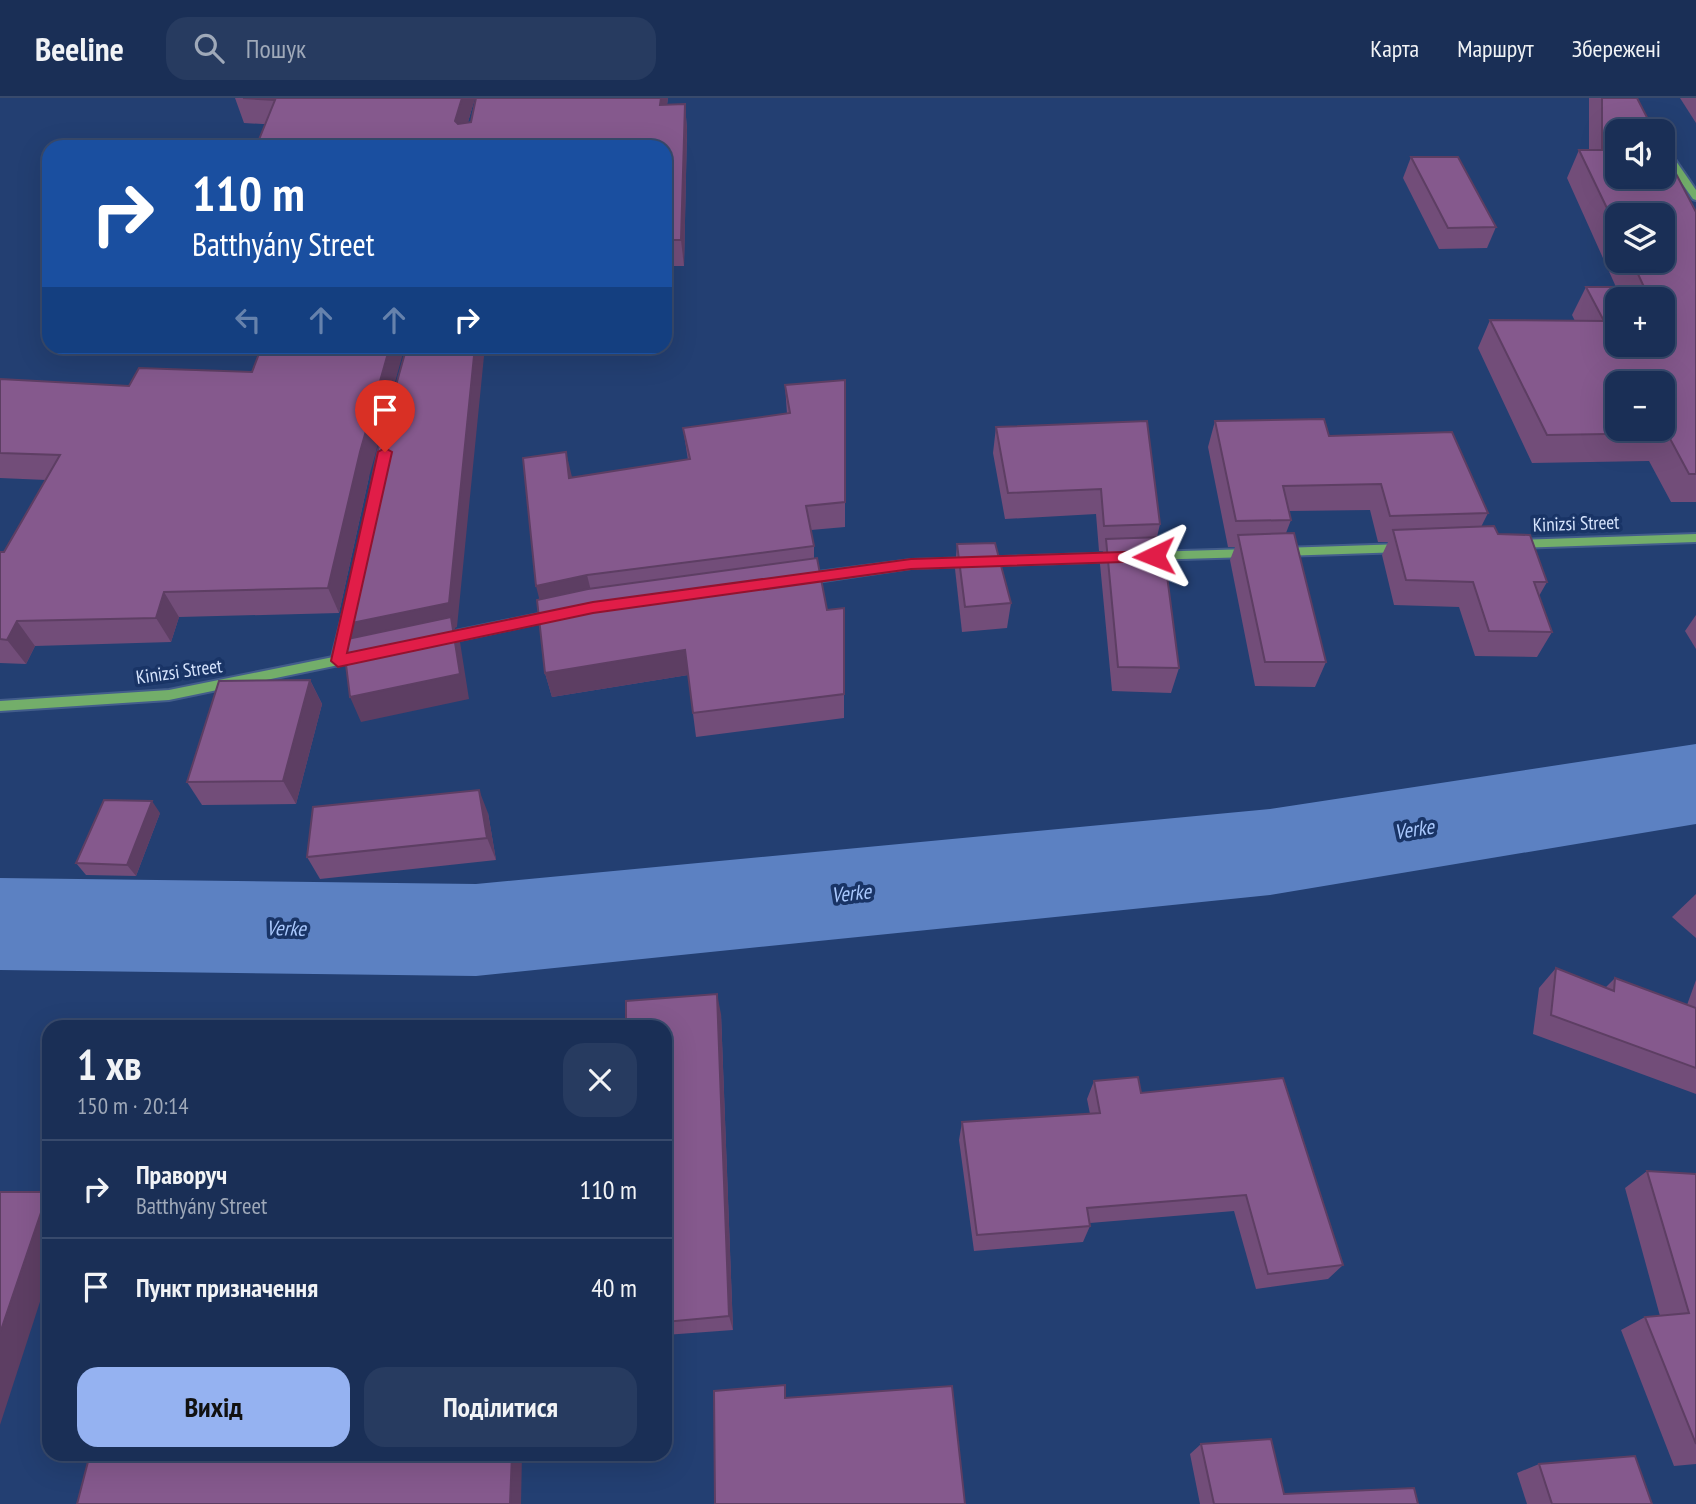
<!DOCTYPE html>
<html lang="uk">
<meta charset="utf-8">
<style>
body{margin:0;font-family:"PT Sans Narrow",sans-serif;background:#273b60;color:#f1f3f6;height:100vh;display:flex;flex-direction:column;font-size:26px;white-space:nowrap}
*{box-sizing:border-box;margin:0}
p{font-size:23px;color:#9fa9b9}
.icon{flex:none;width:38px;height:38px;fill:none;stroke:currentColor;stroke-width:2;stroke-linecap:round;stroke-linejoin:round}
.map{position:relative;flex:1;overflow:hidden}
.drawer{position:absolute;left:42px;top:922px;width:630px;height:441px;display:flex;flex-direction:column;background:#1a2f56;border-radius:21px;box-shadow:0 7px 28px #0002,0 0 0 2px #384a6c}
.drawer>*{flex:none}
.top-card{position:absolute;left:42px;top:42px;width:630px;height:214px;border-radius:21px;box-shadow:0 7px 28px #0002,0 0 0 2px #384a6c;background:#1a4fa0;color:#fff;overflow:hidden}
.buttons{position:absolute;left:1605px;top:21px;display:grid;gap:14px}
.buttons a{display:grid;place-items:center;width:70px;height:70px;border-radius:14px;background:#1a2f56;box-shadow:0 7px 28px #0002,0 0 0 2px #384a6c;font-size:35px}
.pin{position:absolute;display:grid;place-items:center;width:60px;height:60px;color:#fff;margin:-72px -30px;border-radius:50% 50% 50% 0;rotate:-45deg;box-shadow:0 0 7px #0007}
.pin .icon{rotate:45deg}
.me{position:absolute;width:77px;margin:-38px;rotate:268deg;stroke-linejoin:round;filter:drop-shadow(0 0 5px #0008)}
.turn{display:flex;align-items:center;gap:24px;height:147px;padding:0 35px;font-size:32px}
.turn .icon{width:91px;height:91px;stroke-width:2.5}
.turn b{display:block;font-size:49px;line-height:60px}
.lanes{display:flex;align-items:center;height:66px;padding:0 35px;background:#0003;justify-content:center;gap:35px;direction:ltr}
.lanes .off{opacity:.35}
.round{display:grid;place-items:center;flex:none;width:74px;height:74px;border-radius:21px;background:#273b60}
.headline{display:flex;align-items:center;justify-content:space-between;height:119px;padding:0 35px}
h1{font-size:42px;font-weight:600;line-height:52px}
.primary-button{display:flex;gap:14px;margin-top:auto;padding:14px 35px}
.primary-button a{flex:1;height:80px;border-radius:21px;background:#95b2f1;color:#111;font-size:28px;font-weight:600;line-height:80px;text-align:center}
.primary-button a+a{background:#273b60;color:#f1f3f6}
ul{padding:0;list-style:none}
li{display:flex;align-items:center;gap:21px;height:98px;padding:0 35px;border-top:2px solid #384a6c}
li div{flex:1}
li b{display:block;font-size:26px}
li em{font-style:normal}
header{display:flex;align-items:center;gap:42px;box-sizing:border-box;height:98px;padding:0 35px;background:#1a2f56;border-bottom:2px solid #384a6c}
header strong{font-size:33px}
nav{display:flex;gap:38px;margin-inline-start:auto;font-size:24px}
.search{width:490px;height:63px;background:#273b60;display:flex;align-items:center;gap:18px;box-sizing:border-box;padding:0 24px;border-radius:21px;color:#9fa9b9;font-size:26px}
.map>svg:first-child{display:block}
</style>
<header>
<strong>Beeline</strong>
<div class="search"><svg class="icon" aria-label="search" viewBox="0 0 24 24"><circle cx="10" cy="10" r="6"/><path d="M15 15l6 6"/></svg>Пошук</div>
<nav><a>Карта</a><a>Маршрут</a><a>Збережені</a></nav>
</header>
<div class="map">
<svg width="1696" height="1406" viewBox="0 0 1696 1406">
<rect width="100%" height="100%" fill="#233f72"/>
<g fill="none" stroke-linecap="round" stroke-linejoin="round">
<path fill="#5c81c2" fill-rule="evenodd" d="M 1696,646 L 1696,726 L 1270,797 L 476,878 L 0,872 L 0,780 L 476,786 L 1270,711 Z"/>
<g stroke="#435d8b" stroke-width="4">
<path id="street" d="M 349,510 L 355,515 L 345,563 L 338,568 L 331,563 L 343,515 Z"/>
</g>
<g stroke="#435d8b" stroke-width="4">
<g id="secondary">
<path d="M 1662,46 L 1665,47 L 1696,92 L 1696,102 L 1693,101 L 1662,57 Z"/>
<path d="M 1696,436 L 1696,444 L 1515,450 L 1509,446 L 1515,442 Z"/>
<path d="M 1404,446 L 1410,450 L 1404,454 L 1281,458 L 1275,454 L 1281,450 Z"/>
<path d="M 1250,451 L 1256,455 L 1250,459 L 1148,462 L 1142,458 L 1148,454 Z"/>
<path d="M 1121,455 L 1127,459 L 1121,463 L 911,470 L 803,486 L 797,481 L 803,476 L 911,462 Z"/>
<path d="M 558,512 L 564,517 L 562,520 L 441,546 L 435,541 L 441,536 Z"/>
<path d="M 363,553 L 368,555 L 369,558 L 368,561 L 169,602 L 0,613 L 0,603 L 169,592 Z"/>
</g>
</g>
<use href="#street" fill="#62875d" fill-rule="evenodd"/>
<use href="#secondary" fill="#73ae6a" fill-rule="evenodd"/>
</g>
<g fill="#724d79" fill-rule="evenodd">
<path d="M 235,0 L 475,0 L 468,24 L 471,24 L 476,0 L 668,0 L 667,7 L 685,6 L 687,32 L 684,168 L 665,168 L 665,49 L 244,25 Z"/>
<path d="M 1589,0 L 1637,0 L 1696,114 L 1696,404 L 1671,404 L 1649,363 L 1532,365 L 1478,250 L 1490,222 L 1575,223 L 1572,217 L 1586,189 L 1616,189 L 1567,80 L 1579,52 L 1589,52 ZM 1617,117 L 1662,163 L 1617,163 Z"/>
<path d="M 1680,0 L 1696,0 L 1696,25 Z"/>
<path d="M 1411,59 L 1496,129 L 1487,150 L 1439,151 L 1403,80 Z"/>
<path d="M 252,274 L 369,379 L 339,515 L 179,519 L 171,544 L 35,548 L 26,566 L 0,565 L 0,454 L 4,454 L 46,382 L 0,380 L 0,281 L 129,288 Z"/>
<path d="M 845,282 L 845,429 L 811,432 L 814,448 L 814,461 L 827,512 L 844,510 L 844,620 L 696,639 L 688,577 L 552,599 L 545,575 L 539,501 L 572,380 L 688,362 L 683,330 L 787,316 L 785,287 Z"/>
<path d="M 1215,323 L 1329,338 L 1488,415 L 1481,429 L 1498,436 L 1547,484 L 1539,498 L 1552,534 L 1537,559 L 1475,558 L 1459,509 L 1394,507 L 1382,457 L 1388,444 L 1378,444 L 1370,412 L 1289,413 L 1291,422 L 1286,435 L 1326,564 L 1315,589 L 1255,588 L 1230,462 L 1235,449 L 1228,449 L 1208,349 Z"/>
<path d="M 996,329 L 1160,426 L 1157,439 L 1179,570 L 1171,595 L 1112,593 L 1100,466 L 1103,453 L 1099,453 L 1096,416 L 1005,421 L 993,355 Z"/>
<path d="M 957,446 L 1011,505 L 1007,530 L 962,534 L 955,471 Z"/>
<path d="M 1696,517 L 1696,551 L 1685,533 Z"/>
<path d="M 310,582 L 322,606 L 296,706 L 202,707 L 187,684 Z"/>
<path d="M 160,715 L 136,778 L 86,777 L 76,765 Z"/>
<path d="M 488,715 L 496,762 L 320,781 L 307,759 Z"/>
<path d="M 1696,796 L 1696,840 L 1672,819 Z"/>
<path d="M 1556,870 L 1605,890 L 1615,880 L 1687,907 L 1696,882 L 1696,996 L 1533,936 L 1539,890 Z"/>
<path d="M 721,916 L 733,1232 L 665,1237 L 665,929 Z"/>
<path d="M 1094,983 L 1141,995 L 1343,1167 L 1328,1181 L 1256,1191 L 1234,1113 L 1090,1125 L 1090,1128 L 1083,1144 L 974,1153 L 959,1042 L 962,1024 L 1090,1016 L 1087,1001 Z"/>
<path d="M 1647,1073 L 1696,1076 L 1696,1366 L 1674,1368 L 1621,1232 L 1645,1219 L 1660,1218 L 1625,1090 Z"/>
<path d="M 1201,1346 L 1284,1396 L 1418,1406 L 1200,1406 L 1190,1356 Z"/>
<path d="M 1539,1366 L 1652,1406 L 1527,1406 L 1517,1375 Z"/>
</g>
<g fill="#5d3e63">
<path d="M 462,0 L 475,0 L 461,48 L 455,23 Z"/>
<path d="M 661,0 L 668,0 L 663,32 L 660,7 Z"/>
<path d="M 685,6 L 687,32 L 684,168 L 681,142 Z"/>
<path d="M 390,248 L 405,248 L 369,379 L 339,515 L 328,490 L 360,354 Z"/>
<path d="M 475,248 L 485,248 L 457,529 L 455,530 L 460,544 L 469,601 L 361,624 L 350,599 L 353,551 L 342,527 Z"/>
<path d="M 566,354 L 572,379 L 574,405 L 569,380 Z"/>
<path d="M 587,477 L 593,501 L 542,512 L 536,488 Z"/>
<path d="M 164,494 L 179,519 L 171,544 L 156,520 Z"/>
<path d="M 17,523 L 35,548 L 26,566 L 7,542 Z"/>
<path d="M 685,552 L 688,577 L 552,599 L 545,575 Z"/>
<path d="M 310,582 L 322,606 L 296,706 L 283,683 Z"/>
<path d="M 479,692 L 488,715 L 496,762 L 487,740 Z"/>
<path d="M 152,703 L 160,715 L 136,778 L 127,767 Z"/>
<path d="M 717,896 L 721,916 L 733,1232 L 729,1218 Z"/>
<path d="M 48,1094 L 49,1095 L 49,1176 L 0,1327 L 0,1235 Z"/>
<path d="M 512,1356 L 522,1356 L 521,1406 L 510,1406 Z"/>
</g>
<g fill="#85598d" stroke="#5d3e63" stroke-width="2" fill-rule="evenodd">
<path d="M 243,0 L 462,0 L 455,23 L 458,26 L 471,24 L 476,0 L 661,0 L 660,7 L 685,6 L 681,142 L 665,142 L 665,49 L 256,49 L 275,2 Z"/>
<path d="M 1602,0 L 1637,0 L 1654,33 L 1617,33 L 1617,79 L 1662,79 L 1662,49 L 1696,114 L 1696,376 L 1689,376 L 1667,335 L 1547,337 L 1490,222 L 1604,223 L 1586,189 L 1644,189 L 1632,163 L 1662,163 L 1662,117 L 1617,117 L 1617,131 L 1579,52 L 1602,52 ZM 1617,201 L 1662,201 L 1662,247 L 1617,247 ZM 1617,285 L 1662,285 L 1662,331 L 1617,331 Z"/>
<path d="M 1411,59 L 1458,59 L 1496,129 L 1448,130 Z"/>
<path d="M 262,248 L 390,248 L 360,354 L 328,490 L 164,494 L 156,520 L 17,523 L 7,542 L 0,541 L 0,454 L 4,454 L 60,357 L 0,355 L 0,281 L 129,288 L 139,270 L 252,274 Z"/>
<path d="M 407,248 L 475,248 L 449,505 L 342,527 L 377,355 Z"/>
<path d="M 845,282 L 845,404 L 806,408 L 814,448 L 587,477 L 536,488 L 523,360 L 566,354 L 569,380 L 690,361 L 683,330 L 790,315 L 785,287 Z"/>
<path d="M 1324,321 L 1329,338 L 1452,334 L 1488,415 L 1390,418 L 1381,386 L 1283,388 L 1291,422 L 1236,423 L 1215,323 Z"/>
<path d="M 1147,323 L 1160,426 L 1104,428 L 1101,391 L 1008,395 L 996,329 Z"/>
<path d="M 1494,428 L 1498,436 L 1530,437 L 1547,484 L 1534,484 L 1552,534 L 1489,533 L 1473,484 L 1406,482 L 1393,432 Z"/>
<path d="M 1294,435 L 1326,564 L 1265,564 L 1238,437 Z"/>
<path d="M 1162,439 L 1179,570 L 1118,569 L 1106,441 Z"/>
<path d="M 995,445 L 1011,505 L 965,509 L 957,446 Z"/>
<path d="M 817,460 L 827,512 L 844,510 L 844,596 L 693,615 L 685,552 L 545,575 L 537,502 L 588,491 Z"/>
<path d="M 451,519 L 460,576 L 350,599 L 343,542 Z"/>
<path d="M 310,582 L 283,683 L 187,684 L 219,583 Z"/>
<path d="M 479,692 L 487,740 L 307,759 L 313,709 Z"/>
<path d="M 104,702 L 152,703 L 127,767 L 76,765 Z"/>
<path d="M 1556,870 L 1614,893 L 1615,880 L 1696,910 L 1696,970 L 1551,917 Z"/>
<path d="M 717,896 L 729,1218 L 665,1224 L 665,929 L 626,929 L 626,903 Z"/>
<path d="M 1138,979 L 1141,995 L 1283,980 L 1343,1167 L 1268,1176 L 1246,1097 L 1087,1110 L 1090,1128 L 977,1137 L 962,1024 L 1100,1015 L 1094,983 Z"/>
<path d="M 1647,1073 L 1696,1076 L 1696,1346 L 1645,1219 L 1689,1215 Z"/>
<path d="M 0,1094 L 48,1094 L 0,1235 Z"/>
<path d="M 785,1287 L 785,1300 L 952,1288 L 965,1406 L 715,1406 L 714,1293 Z"/>
<path d="M 1271,1341 L 1284,1396 L 1414,1390 L 1418,1406 L 1214,1406 L 1201,1346 Z"/>
<path d="M 90,1356 L 512,1356 L 510,1406 L 77,1406 Z"/>
<path d="M 1635,1358 L 1652,1406 L 1552,1406 L 1539,1366 Z"/>
</g>
<path fill="#e11d48" stroke="#92132f" stroke-width="2" d="M 385,350 L 392,354 L 347,555 L 593,504 L 911,461 L 1154,453 L 1161,458 L 1154,463 L 911,471 L 593,515 L 338,569 L 331,563 L 378,354 Z"/>
<g text-anchor="middle" dominant-baseline="central" stroke-width="7" stroke-linejoin="round" paint-order="stroke">
<g font-size="19" fill="#d6e4fd" stroke="#193466">
<text transform="translate(1576 425) rotate(-2)">Kinizsi Street</text>
<text transform="translate(179 573) rotate(-8)">Kinizsi Street</text>
</g>
<g font-size="21" font-style="italic" fill="#a9c8fd" stroke="#193466">
<text transform="translate(1414 731) rotate(-9)">Verke</text>
<text transform="translate(851 795) rotate(-6)">Verke</text>
<text transform="translate(286 830) rotate(1)">Verke</text>
</g>
</g>
</svg>
<div class="buttons">
<a><svg class="icon" aria-label="sound" viewBox="0 0 24 24"><path d="M4 9h4l5-4v14l-5-4H4zM17 9q2 3 0 6"/></svg></a>
<a><svg class="icon" aria-label="layers" viewBox="0 0 24 24"><path d="M12 4l9 5-9 5-9-5zM3 14l9 5 9-5"/></svg></a>
<a>+</a>
<a>−</a>
</div>
<div class="pin" style="left:385px;top:354px;background:#d93025"><svg class="icon" aria-label="arrive" viewBox="0 0 24 24"><path d="M6 21V4h12l-3 4 3 4H6"/></svg></div>
<svg class="me" style="left:1154px;top:458px" viewBox="-20 -20 40 40"><path d="M0-17L14 15 0 8-14 15z" fill="#e11d48" stroke="#fff" stroke-width="4"/></svg>
<div class="top-card">
<div class="turn"><svg class="icon" aria-label="right" viewBox="0 0 24 24"><path d="M7 20v-9h11M14 6l5 5-5 5"/></svg><div><b>110 m</b>Batthyány Street</div></div>
<div class="lanes"><svg class="icon off" aria-label="left" viewBox="0 0 24 24"><path d="M17 20v-9H6M10 6l-5 5 5 5"/></svg><svg class="icon off" aria-label="ahead" viewBox="0 0 24 24"><path d="M12 20V5M6 11l6-6 6 6"/></svg><svg class="icon off" aria-label="ahead" viewBox="0 0 24 24"><path d="M12 20V5M6 11l6-6 6 6"/></svg><svg class="icon" aria-label="right" viewBox="0 0 24 24"><path d="M7 20v-9h11M14 6l5 5-5 5"/></svg></div>
</div>
<section class="drawer">
<div class="headline"><div><h1>1 хв</h1><p>150 m · 20:14</p></div><a class="round"><svg class="icon" aria-label="close" viewBox="0 0 24 24"><path d="M6 6l12 12M18 6L6 18"/></svg></a></div>
<ul>
<li><svg class="icon" aria-label="right" viewBox="0 0 24 24"><path d="M7 20v-9h11M14 6l5 5-5 5"/></svg><div><b>Праворуч</b><p>Batthyány Street</p></div><em>110 m</em></li>
<li><svg class="icon" aria-label="arrive" viewBox="0 0 24 24"><path d="M6 21V4h12l-3 4 3 4H6"/></svg><div><b>Пункт призначення</b></div><em>40 m</em></li>
</ul>
<div class="primary-button"><a>Вихід</a><a>Поділитися</a></div>
</section>
</div>
